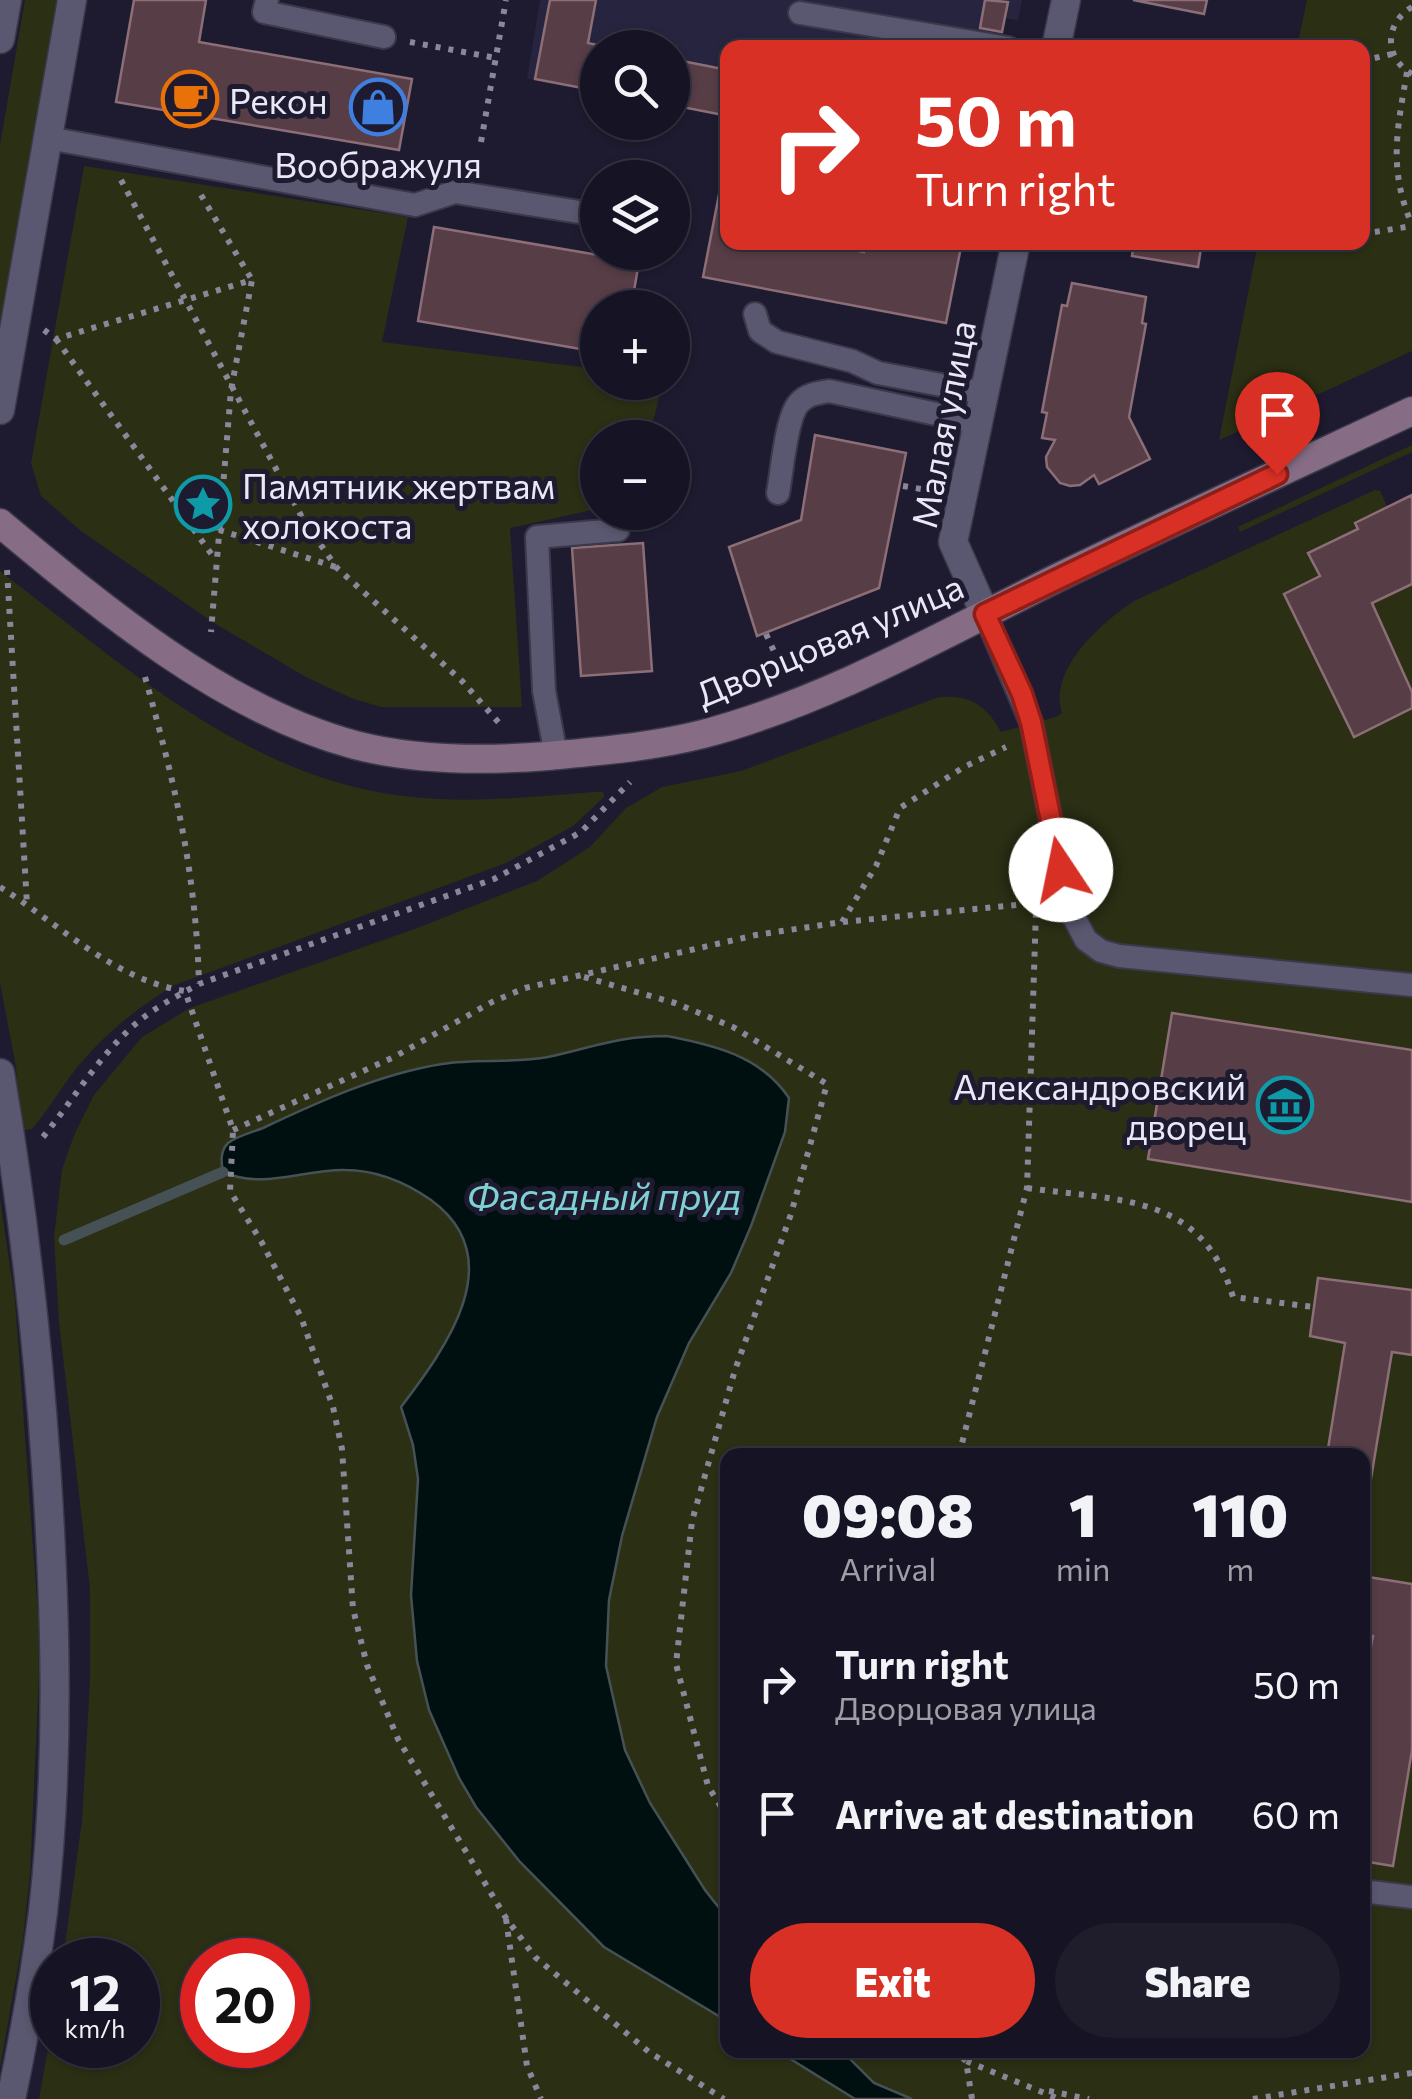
<!DOCTYPE html>
<meta charset="utf-8">
<style>
body{margin:0;font-family:Commissioner,sans-serif;background:#1f1d2c;color:#f1f3f6;height:100vh;display:flex;flex-direction:column;font-size:38px;white-space:nowrap}
*{box-sizing:border-box;margin:0}
p{font-size:32px;color:#9e9ea6}
.icon{flex:none;width:55px;height:55px;fill:none;stroke:currentColor;stroke-width:2;stroke-linecap:round;stroke-linejoin:round}
.map{position:relative;flex:1;overflow:hidden}
.details{position:absolute;left:720px;top:1448px;width:650px;height:610px;display:flex;flex-direction:column;background:#161424;border-radius:20px;box-shadow:0 2px 8px #0004,0 0 0 2px #353341}
.details>*{flex:none}
.hud{position:absolute;left:720px;top:40px;width:650px;height:210px;border-radius:20px;box-shadow:0 2px 8px #0004,0 0 0 2px #353341;background:#d93025;color:#fff;overflow:hidden}
.tools{position:absolute;left:580px;top:30px;display:grid;gap:20px}
.tools a{display:grid;place-items:center;width:110px;height:110px;border-radius:50%;background:#161424;box-shadow:0 2px 8px #0004,0 0 0 2px #353341;font-size:50px}
.speed{position:absolute;left:30px;top:1938px;display:flex;gap:20px;font-size:50px;font-weight:700;text-align:center}
.speed>*{display:grid;place-content:center;width:130px;height:130px;border-radius:50%;background:#161424;box-shadow:0 2px 8px #0004,0 0 0 2px #353341;line-height:1}
.speed small{font-size:25px;font-weight:400}
.speed .limit{border:15px solid #d22;background:#fff;color:#111}
.pin{position:absolute;display:grid;place-items:center;width:85px;height:85px;color:#fff;margin:-102px -42px;border-radius:50% 50% 50% 0;rotate:-45deg;box-shadow:0 0 10px #0007}
.pin .icon{rotate:45deg}
.me{position:absolute;width:110px;margin:-55px;rotate:349deg;stroke-linejoin:round;filter:drop-shadow(0 0 8px #0008)}
.turn{display:flex;align-items:center;gap:35px;height:210px;padding:0 30px;font-size:45px}
.turn .icon{width:130px;height:130px;stroke-width:2.5}
.turn b{display:block;font-size:70px;line-height:85px}
.eta{display:flex;justify-content:space-evenly;align-items:center;height:170px;text-align:center}
.eta b{font-size:60px;font-weight:800;line-height:70px}
.action{display:flex;gap:20px;margin-top:auto;padding:20px 30px}
.action a{flex:1;height:115px;border-radius:60px;background:#d93025;color:#fff;font-size:40px;font-weight:800;line-height:115px;text-align:center}
.action a+a{background:#1f1d2c;color:#f1f3f6}
ul{padding:0;list-style:none}
li{display:flex;align-items:center;gap:30px;height:130px;padding:0 30px}
li div{flex:1}
li b{display:block;font-size:38px}
li em{font-style:normal}
.map>svg:first-child{display:block}
</style>
<div class="map">
<svg width="1412" height="2099" viewBox="0 0 1412 2099">
<rect width="100%" height="100%" fill="#1e1b30"/>
<path fill="#27243f" d="M 540,0 L 1022,0 L 1018,20 L 1005,18 L 999,47 L 728,48 L 727,116 L 673,105 L 672,48 L 598,48 L 535,79 L 527,79 Z"/>
<g fill="#2b2f14" fill-rule="evenodd">
<path d="M 25,0 L 60,0 L 0,338 L 0,145 Z"/>
<path d="M 1307,0 L 1412,0 L 1412,351 L 1219,440 L 1258,243 L 1362,242 L 1362,48 L 1297,47 Z"/>
<path d="M 84,166 L 408,217 L 382,342 L 597,369 L 598,382 L 663,383 L 649,437 L 598,438 L 597,509 L 510,528 L 522,707 L 381,707 L 351,698 L 306,677 L 214,623 L 81,531 L 41,496 L 31,463 Z"/>
<path d="M 1412,445 L 1412,452 L 1240,532 L 1238,527 Z"/>
<path d="M 1375,490 L 1380,491 L 1387,506 L 1412,495 L 1412,2099 L 39,2099 L 52,2026 L 52,2045 L 138,2045 L 138,1960 L 63,1960 L 82,1820 L 90,1681 L 90,1589 L 59,1322 L 54,1237 L 62,1169 L 75,1133 L 94,1095 L 142,1037 L 190,1008 L 412,930 L 537,881 L 590,847 L 626,808 L 662,787 L 741,771 L 936,698 C 967,693 986,704 1001,732 L 1056,717 L 1062,713 C 1048,669 1101,623 1134,601 ZM 728,1455 L 1362,1455 L 1362,2050 L 728,2050 ZM 202,1960 L 288,1960 L 288,2045 L 202,2045 Z"/>
<path d="M 0,571 C 121,663 245,777 403,796 C 467,804 531,797 594,792 L 603,792 L 604,797 L 573,826 L 506,863 L 175,985 C 139,1006 106,1033 79,1065 C 62,1086 49,1109 32,1129 L 24,1130 L 20,1124 L 16,1067 L 0,983 Z"/>
<path d="M 0,1199 L 15,1300 L 38,1615 L 39,1678 L 30,1874 L 23,1939 L 0,2068 Z"/>
</g>
<g fill="#001011" stroke="#465156" stroke-width="2.5">
<path d="M 667,1036 C 714,1045 761,1056 789,1098 L 785,1132 L 751,1226 L 731,1273 L 689,1343 L 657,1417 L 622,1536 L 609,1600 L 606,1666 L 625,1750 L 650,1803 L 705,1890 L 727,1918 L 727,2021 L 604,1947 L 520,1862 L 476,1807 L 459,1778 L 429,1710 L 417,1661 L 411,1595 L 418,1479 L 413,1445 L 401,1407 C 445,1349 512,1259 431,1200 C 405,1182 377,1170 345,1170 C 303,1169 264,1190 223,1172 C 221,1162 220,1151 228,1143 C 237,1136 253,1132 263,1128 C 320,1101 380,1074 442,1064 C 477,1058 512,1064 548,1057 C 594,1047 618,1036 667,1036 Z"/>
<path d="M 776,2050 L 841,2050 L 874,2083 L 912,2099 L 855,2099 Z"/>
</g>
<g fill="none" stroke-linecap="round" stroke-linejoin="round">
<path stroke="#465156" stroke-width="11" d="M 64,1240 L 223,1172"/>
</g>
<g fill="#573d45" stroke="#8c6e77" stroke-width="2.5">
<path d="M 134,0 L 206,0 L 199,42 L 412,79 L 399,150 L 116,102 Z"/>
<path d="M 550,0 L 596,0 L 588,43 L 611,48 L 598,48 L 598,91 L 535,79 Z"/>
<path d="M 985,0 L 1008,2 L 1002,32 L 980,28 Z"/>
<path d="M 1133,0 L 1207,0 L 1204,14 Z"/>
<path d="M 885,39 L 932,48 L 884,48 Z"/>
<path d="M 672,59 L 728,70 L 728,116 L 672,105 Z"/>
<path d="M 728,148 L 728,242 L 812,242 L 864,252 L 866,242 L 962,242 L 946,323 L 703,277 Z"/>
<path d="M 434,227 L 639,262 L 631,308 L 598,308 L 598,352 L 418,321 Z"/>
<path d="M 1134,242 L 1202,242 L 1198,267 L 1132,256 Z"/>
<path d="M 1072,283 L 1146,297 L 1142,323 L 1146,324 L 1129,417 L 1150,459 L 1099,484 L 1094,475 L 1080,485 L 1070,486 L 1060,483 L 1047,467 L 1046,457 L 1055,440 L 1042,438 L 1047,413 L 1042,412 L 1062,305 L 1067,306 Z"/>
<path d="M 815,435 L 906,453 L 879,588 L 757,636 L 729,547 L 801,520 Z"/>
<path d="M 1412,495 L 1412,584 L 1372,603 L 1412,692 L 1412,708 L 1354,737 L 1284,594 L 1320,576 L 1308,553 L 1358,529 L 1355,523 Z"/>
<path d="M 643,543 L 652,671 L 581,676 L 572,548 Z"/>
<path d="M 1172,1013 L 1412,1050 L 1412,1202 L 1148,1159 Z"/>
<path d="M 1318,1278 L 1412,1290 L 1412,1355 L 1392,1352 L 1362,1533 L 1362,1455 L 1327,1455 L 1345,1343 L 1310,1336 Z"/>
<path d="M 1362,1576 L 1412,1584 L 1412,1750 L 1393,1866 L 1362,1861 L 1362,1693 L 1373,1636 L 1362,1635 Z"/>
</g>
<g fill="none" stroke-linecap="round" stroke-linejoin="round">
<g stroke="#3a3849" stroke-width="26">
<g id="service">
<path d="M 267,0 L 264,12 L 384,37"/>
<path d="M 800,13 L 1008,48"/>
<path d="M 48,138 L 415,205 L 455,192 L 598,215"/>
<path d="M 755,314 L 760,331 L 777,342 L 852,361 L 878,373 L 984,393"/>
<path d="M 778,493 C 782,472 786,417 799,403 C 807,394 818,393 829,391 L 978,423"/>
<path d="M 985,614 L 1031,722 L 1068,906 L 1086,940 L 1101,951 L 1119,956 L 1412,985"/>
<path d="M 556,755 L 544,691 L 537,537 L 618,530"/>
<path d="M 1362,1891 L 1412,1897"/>
</g>
</g>
<g stroke="#3a3849" stroke-width="31">
<g id="minor">
<path d="M 1056,48 L 1066,0"/>
<path d="M 985,614 L 953,542 L 1016,242"/>
<path d="M 0,1073 C 22,1203 37,1334 46,1465 C 56,1614 60,1763 43,1912 C 35,1975 24,2037 11,2099"/>
</g>
</g>
<g stroke="#3a3849" stroke-width="31">
<g id="tertiary">
<path d="M 0,39 L 7,0"/>
<path d="M 0,410 L 72,0"/>
</g>
</g>
<g stroke="#3a3849" stroke-width="31">
<path id="secondary" d="M 0,523 C 102,608 224,710 355,745 C 417,761 485,761 548,756 C 600,751 652,747 703,734 C 828,701 944,634 1059,577 C 1176,520 1294,466 1412,411"/>
</g>
<g stroke="#898799" stroke-width="6" stroke-dasharray="5 8" stroke-linecap="butt">
<path d="M 1412,7 C 1384,24 1384,58 1412,74"/>
<path d="M 410,42 L 496,58"/>
<path d="M 1362,61 L 1392,54"/>
<path d="M 1407,72 C 1397,130 1388,169 1412,225"/>
<path d="M 481,142 L 506,0"/>
<path d="M 121,180 L 304,521 L 337,568 L 462,681 L 499,723"/>
<path d="M 201,195 L 252,280"/>
<path d="M 1362,234 L 1412,226"/>
<path d="M 44,330 L 56,339 L 252,280 L 231,390 L 211,632"/>
<path d="M 56,339 L 215,559"/>
<path d="M 903,486 L 927,490"/>
<path d="M 219,530 L 336,567"/>
<path d="M 7,570 L 27,904"/>
<path d="M 766,634 L 783,671"/>
<path d="M 145,677 C 175,784 196,871 199,984"/>
<path d="M 0,887 C 59,924 114,980 185,991 L 233,1130 L 230,1191 L 261,1241 L 301,1317 L 333,1407 L 342,1449 L 353,1609 L 367,1665 L 398,1739 L 506,1918 L 535,1957 L 649,2052 L 724,2099"/>
<path d="M 842,922 L 876,866 L 900,808 L 964,767 L 1006,747"/>
<path d="M 584,977 L 675,1003 L 733,1027 L 827,1084 L 791,1214 L 735,1370 L 692,1521 L 676,1664 L 708,1786 L 728,1818"/>
<path d="M 233,1130 L 394,1057 L 492,1002 L 525,988 L 756,935 L 842,922 L 1037,903"/>
<path d="M 43,1137 C 73,1100 97,1059 132,1027 C 152,1009 175,997 199,984 L 494,879 L 581,832 L 630,782"/>
<path d="M 1027,1188 C 1118,1201 1202,1193 1233,1297 L 1314,1307"/>
<path d="M 959,1455 L 1027,1188 L 1036,910"/>
<path d="M 506,1919 L 527,2066 L 541,2099"/>
<path d="M 953,2050 L 966,2061"/>
<path d="M 1049,2091 L 1089,2099"/>
<path d="M 972,2099 L 966,2061 L 1059,2099"/>
<path d="M 1253,2099 L 1412,2073"/>
</g>
<use href="#service" stroke="#595870" stroke-width="22"/>
<use href="#minor" stroke="#595870" stroke-width="28"/>
<use href="#tertiary" stroke="#595870" stroke-width="28"/>
<use href="#secondary" stroke="#866d85" stroke-width="28"/>
</g>
<g fill="none" stroke-linecap="round" stroke-linejoin="round">
<g stroke="#8d1f18" stroke-width="25">
<path id="route" d="M 1061,870 L 1031,722 L 1022,694 L 985,614 L 1277,474"/>
</g>
<use href="#route" stroke="#d93025" stroke-width="18"/>
</g>
<defs>
<g id="cafe-ring" transform="scale(2.875)"><circle r="9.5" fill="#1e1b30" stroke="#e8710a" stroke-width="1.5"/><path d="M-5.5-4.5H6V0H3Q3 3.5 0 3.5H-2.5Q-5.5 3.5-5.5 0ZM3-3.2v2h1.7v-2ZM-6 4.5H4V6H-6Z" fill="#e8710a"/></g>
<g id="shop-ring" transform="scale(2.875)"><circle r="9.5" fill="#1e1b30" stroke="#3f7fe0" stroke-width="1.5"/><path d="M-5-2.5h2.3a2.7 3.5 0 0 1 5.4 0H5L5.5 6h-11ZM-1.5-2.5h3a1.5 2.3 0 0 0-3 0Z" fill="#3f7fe0"/></g>
<g id="sight-ring" transform="scale(2.875)"><circle r="9.5" fill="#1e1b30" stroke="#0f9aa8" stroke-width="1.5"/><path d="M0-6L1.8-2.2L6-1.7L2.9 1.2L3.7 5.4L0 3.3L-3.7 5.4L-2.9 1.2L-6-1.7L-1.8-2.2Z" fill="#0f9aa8"/></g>
<g id="museum-ring" transform="scale(2.875)"><circle r="9.5" fill="#1e1b30" stroke="#0f9aa8" stroke-width="1.5"/><path d="M0-6L6-3V-2H-6V-3ZM-5-1h2V3h-2ZM-1-1h2V3h-2ZM3-1h2V3H3ZM-6 4H6V6H-6Z" fill="#0f9aa8"/></g>
</defs>
<g fill-rule="evenodd">
<use href="#cafe-ring" x="190" y="99"/>
<use href="#shop-ring" x="378" y="107"/>
<use href="#sight-ring" x="203" y="504"/>
<use href="#museum-ring" x="1285" y="1105"/>
</g>
<g text-anchor="middle" dominant-baseline="central" stroke-width="10" stroke-linejoin="round" paint-order="stroke">
<g font-size="35" fill="#e9e8f7" stroke="#1e1b30" text-anchor="start">
<text x="229" y="99">Рекон</text>
<text x="378" y="163" text-anchor="middle">Воображуля</text>
<text x="242" y="484">Памятник жертвам<tspan x="242" dy="40">холокоста</tspan></text>
<text x="1246" y="1085" text-anchor="end">Александровский<tspan x="1246" dy="40">дворец</tspan></text>
</g>
<g font-size="35" fill="#e9e8f7" stroke="#1e1b30">
<text transform="translate(942 424) rotate(-79)">Малая улица</text>
<text transform="translate(829 639) rotate(-23)">Дворцовая улица</text>
</g>
<g font-size="38" font-style="italic" fill="#7fd1d3" stroke="#1e1b30">
<text x="604" y="1194">Фасадный пруд</text>
</g>
</g>
</svg>
<div class="tools">
<a><svg class="icon" aria-label="search" viewBox="0 0 24 24"><circle cx="10" cy="10" r="6"/><path d="M15 15l6 6"/></svg></a>
<a><svg class="icon" aria-label="layers" viewBox="0 0 24 24"><path d="M12 4l9 5-9 5-9-5zM3 14l9 5 9-5"/></svg></a>
<a>+</a>
<a>−</a>
</div>
<div class="speed"><div>12<small>km/h</small></div><div class="limit">20</div></div>
<div class="pin" style="left:1277px;top:474px;background:#d93025"><svg class="icon" aria-label="arrive" viewBox="0 0 24 24"><path d="M6 21V4h12l-3 4 3 4H6"/></svg></div>
<svg class="me" style="left:1061px;top:870px" viewBox="-20 -20 40 40"><circle r="19" fill="#fff"/><path d="M0-13L10 11 0 6-10 11z" fill="#d93025"/></svg>
<div class="hud">
<div class="turn"><svg class="icon" aria-label="right" viewBox="0 0 24 24"><path d="M7 20v-9h11M14 6l5 5-5 5"/></svg><div><b>50 m</b>Turn right</div></div>
</div>
<section class="details">
<div class="eta">
<div><b>09:08</b><p>Arrival</p></div>
<div><b>1</b><p>min</p></div>
<div><b>110</b><p>m</p></div>
</div>
<ul>
<li><svg class="icon" aria-label="right" viewBox="0 0 24 24"><path d="M7 20v-9h11M14 6l5 5-5 5"/></svg><div><b>Turn right</b><p>Дворцовая улица</p></div><em>50 m</em></li>
<li><svg class="icon" aria-label="arrive" viewBox="0 0 24 24"><path d="M6 21V4h12l-3 4 3 4H6"/></svg><div><b>Arrive at destination</b></div><em>60 m</em></li>
</ul>
<div class="action"><a>Exit</a><a>Share</a></div>
</section>
</div>
